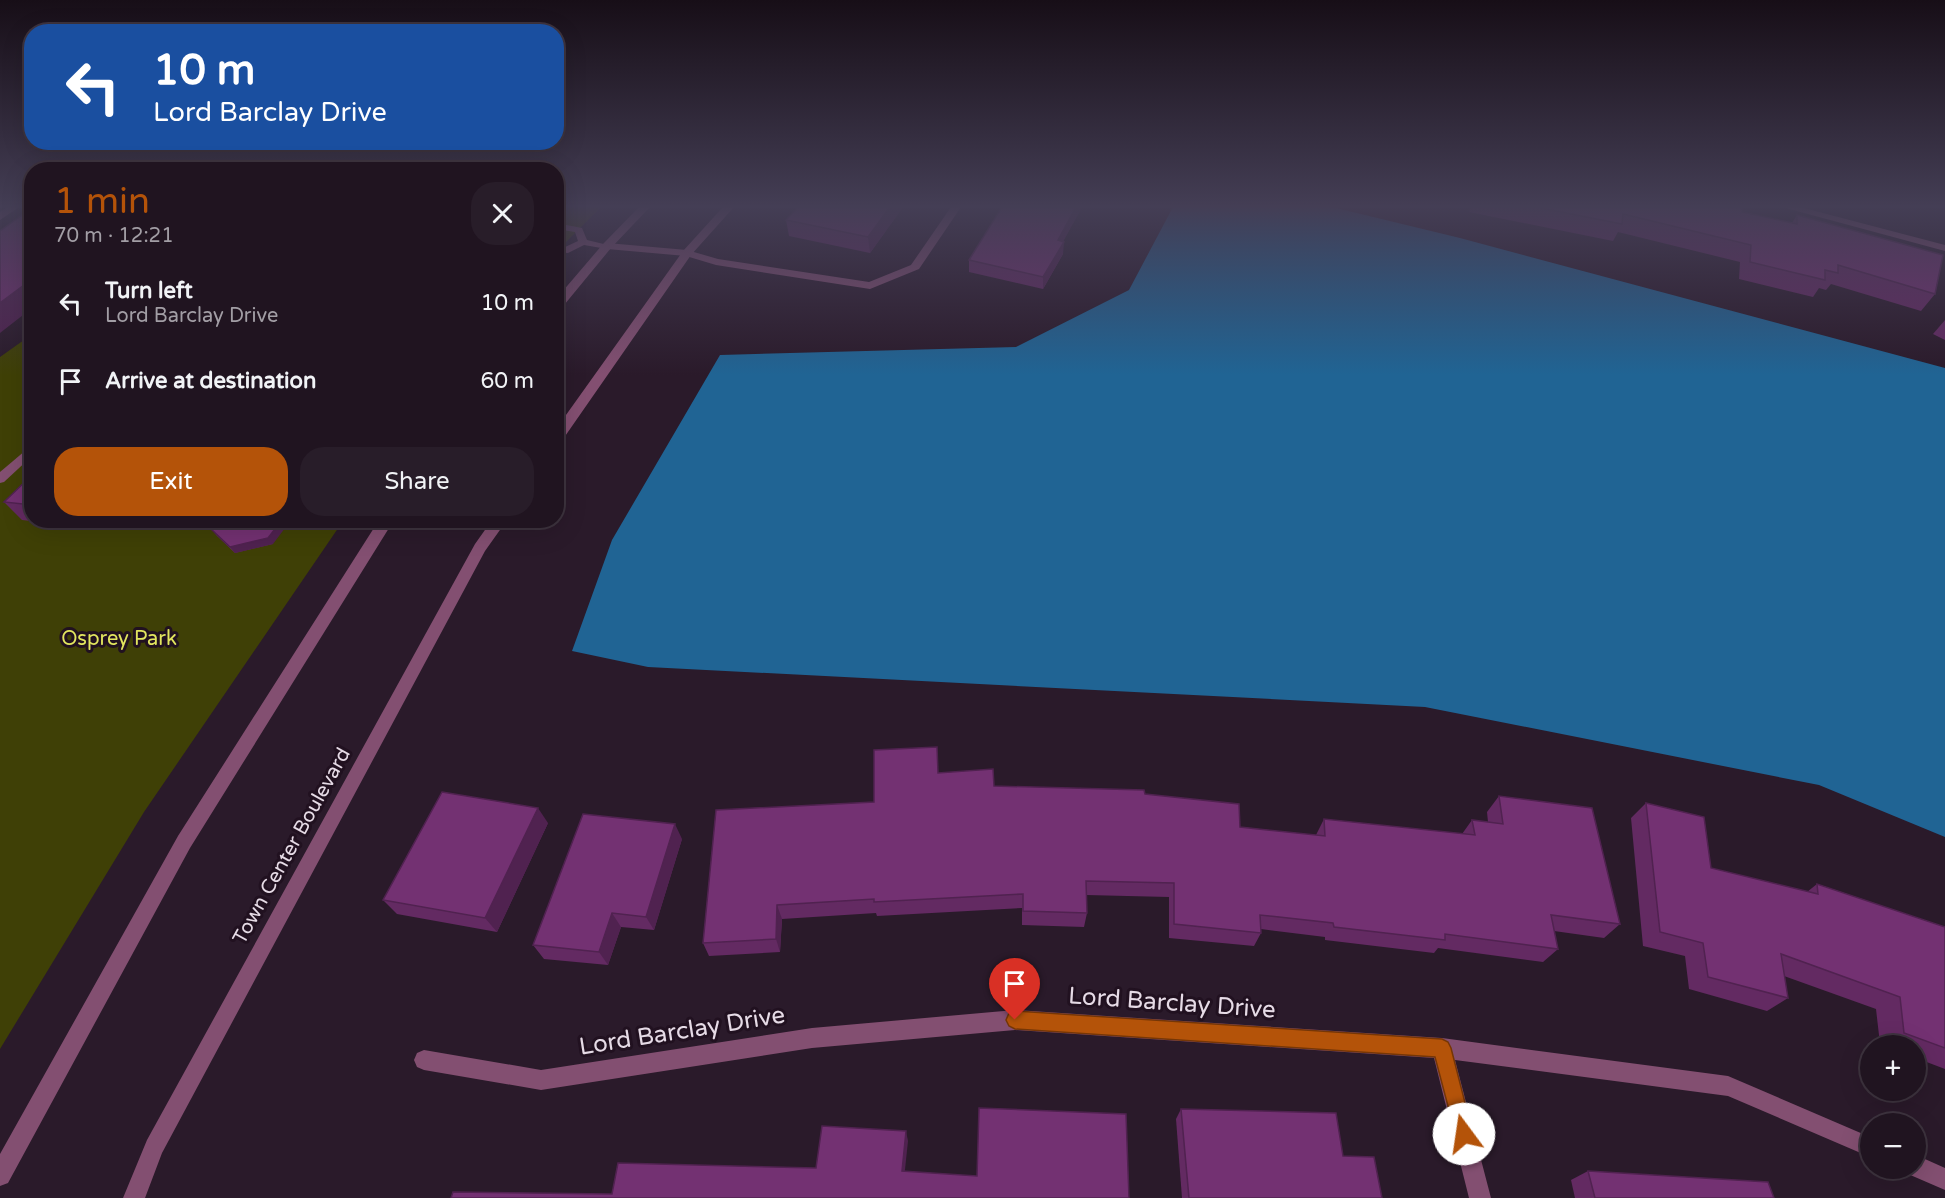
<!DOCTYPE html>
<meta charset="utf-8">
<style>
body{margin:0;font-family:"Varela Round",sans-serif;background:#281d29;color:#f1f3f6;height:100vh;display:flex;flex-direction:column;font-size:22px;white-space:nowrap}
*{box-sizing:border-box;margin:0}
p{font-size:20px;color:#a29ea5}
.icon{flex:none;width:33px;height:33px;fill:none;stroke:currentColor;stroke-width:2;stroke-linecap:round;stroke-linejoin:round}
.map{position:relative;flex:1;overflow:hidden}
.drawer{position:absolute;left:24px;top:162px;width:540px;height:366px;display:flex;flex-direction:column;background:#201420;border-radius:24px;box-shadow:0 6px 24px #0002,0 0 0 2px #3d333e}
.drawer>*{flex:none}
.top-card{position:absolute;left:24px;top:24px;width:540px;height:126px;border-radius:24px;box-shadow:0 6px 24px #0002,0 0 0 2px #3d333e;background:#1a4fa0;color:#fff;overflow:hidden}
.controls{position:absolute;left:1860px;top:1035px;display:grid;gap:12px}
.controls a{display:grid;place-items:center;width:66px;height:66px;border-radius:50%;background:#201420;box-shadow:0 6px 24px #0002,0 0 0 2px #3d333e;font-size:30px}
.pin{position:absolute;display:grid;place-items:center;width:51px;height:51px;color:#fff;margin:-62px -26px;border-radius:50% 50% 50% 0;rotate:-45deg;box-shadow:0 0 6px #0007}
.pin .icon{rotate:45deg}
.me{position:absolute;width:66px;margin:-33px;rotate:346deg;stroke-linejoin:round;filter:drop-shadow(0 0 4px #0008)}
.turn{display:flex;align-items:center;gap:21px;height:126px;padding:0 30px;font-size:27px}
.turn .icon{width:78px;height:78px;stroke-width:2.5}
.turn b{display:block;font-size:42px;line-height:51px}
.round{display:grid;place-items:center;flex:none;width:63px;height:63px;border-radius:24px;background:#281d29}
.summary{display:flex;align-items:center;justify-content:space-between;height:102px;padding:0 30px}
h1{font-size:36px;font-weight:600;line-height:45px;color:#b45309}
.cta{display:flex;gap:12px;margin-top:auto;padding:12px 30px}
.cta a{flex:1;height:69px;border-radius:24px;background:#b45309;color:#fff;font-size:24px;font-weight:600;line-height:69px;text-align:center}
.cta a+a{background:#281d29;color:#f1f3f6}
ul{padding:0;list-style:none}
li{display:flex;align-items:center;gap:18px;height:78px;padding:0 30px}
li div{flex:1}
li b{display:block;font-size:22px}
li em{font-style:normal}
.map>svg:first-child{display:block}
</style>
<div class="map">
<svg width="1945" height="1198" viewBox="0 0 1945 1198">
<rect width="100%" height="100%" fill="#2a1a2a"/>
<g fill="#3f4006">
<path d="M 557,207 L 601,207 L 557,251 Z"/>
<path d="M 31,335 L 32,520 L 343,521 L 144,812 L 0,1049 L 0,357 Z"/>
</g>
<path fill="#206494" d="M 1173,207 L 1332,207 L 1460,238 L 1945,368 L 1945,837 L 1819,785 L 1425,707 L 648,667 L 572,651 L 612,540 L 720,355 L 1016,347 L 1129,290 Z"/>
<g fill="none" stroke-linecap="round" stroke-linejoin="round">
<g fill="#834f71" fill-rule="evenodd">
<path d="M 556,223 L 582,228 L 587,240 L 612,246 L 607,249 L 584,245 L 568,253 L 556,252 L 556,246 L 563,248 L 578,241 L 575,232 L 556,229 Z"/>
<path d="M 32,445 L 32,456 L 4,482 L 0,483 L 0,472 Z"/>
</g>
<g fill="#834f71" fill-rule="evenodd">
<path d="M 7,207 L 19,207 L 0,220 L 0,212 Z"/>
<path d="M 951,207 L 961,207 L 919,269 L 870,289 L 716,265 L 686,256 L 607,249 L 601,246 L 607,243 L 687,250 L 718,259 L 869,282 L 911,265 Z"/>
<path d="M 1782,207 L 1800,207 L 1945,245 L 1945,251 Z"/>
<path d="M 1015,1010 L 1442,1038 L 1728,1076 L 1870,1137 L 1870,1157 L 1728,1096 L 1455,1060 L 1491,1198 L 1469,1198 L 1434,1058 L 1015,1030 L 812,1048 L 541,1090 L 424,1070 L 417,1067 L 414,1060 L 417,1053 L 424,1050 L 541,1070 L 812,1028 Z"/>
<path d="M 1916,1155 L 1945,1168 L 1945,1190 L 1908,1174 L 1906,1168 L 1916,1168 Z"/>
</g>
<g fill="#834f71" fill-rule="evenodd">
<path d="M 639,207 L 650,207 L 611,248 L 560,310 L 556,310 L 556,299 L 603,244 Z"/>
<path d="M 723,207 L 734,207 L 691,255 L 561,442 L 556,443 L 556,429 L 683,251 Z"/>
<path d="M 379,520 L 394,520 L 190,848 L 8,1183 L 0,1186 L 0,1154 L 178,836 Z"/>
<path d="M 492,520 L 507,520 L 485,551 L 162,1153 L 145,1198 L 123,1198 L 147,1140 L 475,544 Z"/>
</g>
</g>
<g fill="#632a62">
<path d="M 798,207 L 903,207 L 870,253 L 789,236 L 786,220 Z"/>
<path d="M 1002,207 L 1082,207 L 1063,241 L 1063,254 L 1043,289 L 969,272 L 969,260 Z"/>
<path d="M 1471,207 L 1743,207 L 1742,212 L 1792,223 L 1797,215 L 1935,294 L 1921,311 L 1831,284 L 1826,290 L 1819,288 L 1813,297 L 1739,279 L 1740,262 L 1618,232 L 1613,241 L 1469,212 Z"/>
<path d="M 1945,320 L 1945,340 L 1933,334 Z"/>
<path d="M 32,475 L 32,520 L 108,520 L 100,529 L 22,520 L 4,502 Z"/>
<path d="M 212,530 L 273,544 L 235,553 L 217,536 Z"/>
<path d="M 994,786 L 1145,794 L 1240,827 L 1316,835 L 1324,819 L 1462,834 L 1472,820 L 1488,822 L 1487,812 L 1499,796 L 1620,924 L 1604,938 L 1554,931 L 1558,949 L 1543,962 L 1438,948 L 1434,953 L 1325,940 L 1325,937 L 1261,929 L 1261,933 L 1254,946 L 1169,938 L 1169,897 L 1086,895 L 1087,913 L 1084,927 L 1022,925 L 1022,908 L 877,916 L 876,913 L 782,919 L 780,952 L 709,956 L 703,943 L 874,802 Z"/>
<path d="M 1646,803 L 1711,868 L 1807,892 L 1817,884 L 1945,927 L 1945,1069 L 1916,1058 L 1916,1046 L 1883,1046 L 1880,1044 L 1876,1009 L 1784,976 L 1788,998 L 1767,1011 L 1689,989 L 1685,956 L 1643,946 L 1631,818 Z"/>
<path d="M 548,823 L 497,932 L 397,914 L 383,900 Z"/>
<path d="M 682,839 L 654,930 L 621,927 L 608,965 L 544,959 L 533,945 Z"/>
<path d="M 1181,1109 L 1343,1156 L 1382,1198 L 1182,1198 L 1176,1119 Z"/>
<path d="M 1588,1171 L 1774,1198 L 1575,1198 L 1571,1180 Z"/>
</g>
<g fill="#502250">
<path d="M 890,207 L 903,207 L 870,253 L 868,237 Z"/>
<path d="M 1076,207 L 1082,207 L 1057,253 L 1058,240 Z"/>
<path d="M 1064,242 L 1063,254 L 1043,289 L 1043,277 Z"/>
<path d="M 32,279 L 32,308 L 0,333 L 0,303 Z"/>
<path d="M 92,520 L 108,520 L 100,529 Z"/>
<path d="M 282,520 L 291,520 L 273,544 L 235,553 L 230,547 Z"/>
<path d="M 538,808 L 548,823 L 497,932 L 485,918 Z"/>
<path d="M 675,824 L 682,839 L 654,930 L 646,917 Z"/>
<path d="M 777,905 L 782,919 L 780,952 L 776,939 Z"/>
<path d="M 612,913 L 621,927 L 608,965 L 599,952 Z"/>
<path d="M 906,1131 L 908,1141 L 904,1179 L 902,1171 Z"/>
</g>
<g fill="#733172" stroke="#502250" stroke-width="1.5">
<path d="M 798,207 L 890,207 L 868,237 L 786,220 Z"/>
<path d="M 1002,207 L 1076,207 L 1058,240 L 1064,242 L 1043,277 L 969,260 Z"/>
<path d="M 1536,207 L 1743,207 L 1742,212 L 1797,224 L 1797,215 L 1943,255 L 1935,294 L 1838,265 L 1838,273 L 1825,270 L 1825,280 L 1750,262 L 1751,245 L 1623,214 L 1622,224 Z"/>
<path d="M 32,208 L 32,264 L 27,267 L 32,267 L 32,279 L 0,303 L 0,231 Z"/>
<path d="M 32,475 L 32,505 L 4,502 Z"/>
<path d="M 220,520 L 282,520 L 268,538 L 230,547 L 212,530 Z"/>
<path d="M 937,747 L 938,773 L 993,769 L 994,786 L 1144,790 L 1145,794 L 1239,804 L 1240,827 L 1325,836 L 1324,819 L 1475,835 L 1472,820 L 1503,824 L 1499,796 L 1592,808 L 1620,924 L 1551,915 L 1558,949 L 1445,934 L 1445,940 L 1334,927 L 1333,923 L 1260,915 L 1261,933 L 1174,924 L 1174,883 L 1086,881 L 1087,913 L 1023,911 L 1023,894 L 874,902 L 874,899 L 777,905 L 776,939 L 703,943 L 716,810 L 874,802 L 874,750 Z"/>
<path d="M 442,792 L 538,808 L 485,918 L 383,900 Z"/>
<path d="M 1646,803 L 1704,817 L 1711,868 L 1818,894 L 1817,884 L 1945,927 L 1945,1048 L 1904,1033 L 1900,997 L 1781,954 L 1788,998 L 1708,977 L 1703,943 L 1660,932 Z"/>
<path d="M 583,814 L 675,824 L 646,917 L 612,913 L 599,952 L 533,945 Z"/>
<path d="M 979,1108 L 1126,1114 L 1129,1198 L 451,1198 L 453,1192 L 612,1194 L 618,1163 L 816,1168 L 822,1126 L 906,1131 L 902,1171 L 977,1176 Z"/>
<path d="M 1181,1109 L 1336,1113 L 1343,1156 L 1374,1157 L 1382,1198 L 1189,1198 Z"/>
<path d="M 1588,1171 L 1768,1182 L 1774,1198 L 1595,1198 Z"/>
</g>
<linearGradient id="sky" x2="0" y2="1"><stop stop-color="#170e17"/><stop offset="0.55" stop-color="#443e55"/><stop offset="1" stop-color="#443e55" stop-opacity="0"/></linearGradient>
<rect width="1945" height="375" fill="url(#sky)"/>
<path fill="#b45309" stroke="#753606" stroke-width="1.5" d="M 1015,1011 L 1442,1039 L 1448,1042 L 1451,1048 L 1473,1134 L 1471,1140 L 1464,1143 L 1457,1140 L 1435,1057 L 1015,1029 L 1009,1026 L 1006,1020 L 1009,1013 Z"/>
<g text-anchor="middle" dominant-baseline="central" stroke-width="6" stroke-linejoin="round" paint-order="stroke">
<g font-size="20" fill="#e2e65e" stroke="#211120">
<text x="119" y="639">Osprey Park</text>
</g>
<g font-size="20" fill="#e6dbe6" stroke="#211120">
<text transform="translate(292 846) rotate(-61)">Town Center Boulevard</text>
</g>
<g font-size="24" fill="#e6dbe6" stroke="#211120">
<text transform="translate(1172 1003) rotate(4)">Lord Barclay Drive</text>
<text transform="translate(682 1031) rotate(-9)">Lord Barclay Drive</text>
</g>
</g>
</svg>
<div class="controls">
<a>+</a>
<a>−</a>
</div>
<div class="pin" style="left:1015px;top:1020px;background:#d93025"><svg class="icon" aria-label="arrive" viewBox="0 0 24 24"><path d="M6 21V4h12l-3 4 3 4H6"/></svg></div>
<svg class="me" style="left:1464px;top:1134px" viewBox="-20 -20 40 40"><circle r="19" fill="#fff"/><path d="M0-13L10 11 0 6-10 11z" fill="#b45309"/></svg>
<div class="top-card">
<div class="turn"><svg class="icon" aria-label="left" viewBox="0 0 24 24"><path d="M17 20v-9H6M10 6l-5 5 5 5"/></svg><div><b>10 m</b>Lord Barclay Drive</div></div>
</div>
<section class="drawer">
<div class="summary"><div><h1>1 min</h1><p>70 m · 12:21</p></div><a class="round"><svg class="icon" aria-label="close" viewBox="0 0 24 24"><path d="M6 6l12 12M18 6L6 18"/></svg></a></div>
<ul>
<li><svg class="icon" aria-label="left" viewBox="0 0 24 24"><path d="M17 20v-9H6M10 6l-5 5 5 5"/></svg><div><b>Turn left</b><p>Lord Barclay Drive</p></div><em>10 m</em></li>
<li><svg class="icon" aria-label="arrive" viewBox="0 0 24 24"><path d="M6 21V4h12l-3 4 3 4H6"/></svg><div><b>Arrive at destination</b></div><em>60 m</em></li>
</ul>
<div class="cta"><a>Exit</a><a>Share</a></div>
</section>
</div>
